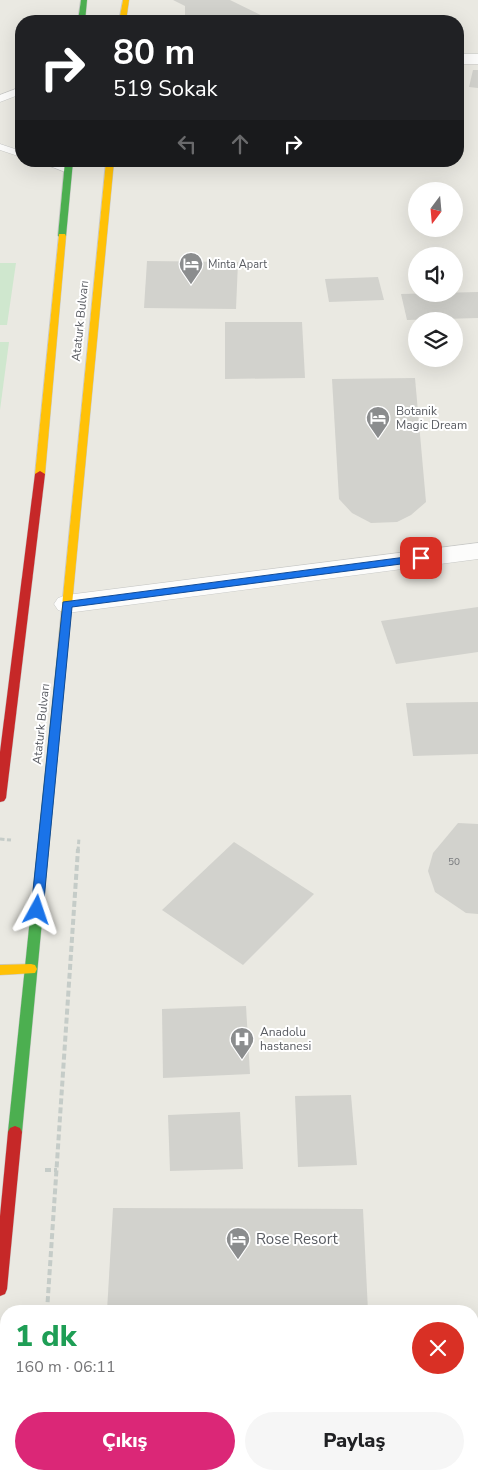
<!DOCTYPE html>
<html lang="tr">
<meta charset="utf-8">
<style>
body{margin:0;font-family:"Nunito Sans",sans-serif;background:#f6f6f6;color:#202124;height:100vh;display:flex;flex-direction:column;font-size:19px;white-space:nowrap}
*{box-sizing:border-box;margin:0}
p{font-size:16px;color:#757577}
.icon{flex:none;width:28px;height:28px;fill:none;stroke:currentColor;stroke-width:2;stroke-linecap:round;stroke-linejoin:round}
.map{position:relative;flex:1;overflow:hidden}
.side{position:absolute;left:0px;top:1305px;width:479px;height:175px;display:flex;flex-direction:column;background:#fff;border-radius:20px 20px 0 0;box-shadow:0 5px 20px #0002}
.side>*{flex:none}
.guide{position:absolute;left:15px;top:15px;width:449px;height:152px;border-radius:20px;box-shadow:0 5px 20px #0002;background:#202124;color:#fff;overflow:hidden}
.needle{width:32px;rotate:196deg}
.tools{position:absolute;left:408px;top:182px;display:grid;gap:10px}
.tools a{display:grid;place-items:center;width:55px;height:55px;border-radius:50%;background:#fff;box-shadow:0 5px 20px #0002;font-size:25px}
.pin{position:absolute;display:grid;place-items:center;width:42px;height:42px;color:#fff;margin:-21px;border-radius:10px;box-shadow:0 2px 8px #0006}
.me{position:absolute;width:55px;margin:-28px;rotate:5deg;stroke-linejoin:round;filter:drop-shadow(0 0 4px #0008)}
.turn{display:flex;align-items:center;gap:18px;height:105px;padding:0 15px;font-size:22px}
.turn .icon{width:65px;height:65px;stroke-width:2.5}
.turn b{display:block;font-size:35px;line-height:42px}
.lanes{display:flex;align-items:center;height:48px;padding:0 15px;background:#0003;justify-content:center;gap:25px;direction:ltr}
.lanes .off{opacity:.35}
.round{display:grid;place-items:center;flex:none;width:52px;height:52px;border-radius:26px;background:#f6f6f6}
.summary{display:flex;align-items:center;justify-content:space-between;height:85px;padding:0 15px}
h1{font-size:30px;font-weight:800;line-height:38px;color:#1e9e55}
.action{display:flex;gap:10px;margin-top:auto;padding:10px 15px}
.action a{flex:1;height:58px;border-radius:30px;background:#db2777;color:#fff;font-size:20px;font-weight:800;line-height:58px;text-align:center}
.action a+a{background:#f6f6f6;color:#202124}
.map>svg:first-child{display:block}
</style>
<div class="map">
<svg width="478" height="1480" viewBox="0 0 478 1480">
<rect width="100%" height="100%" fill="#eae9e2"/>
<g fill="#cfe7ce">
<path d="M 0,263 L 16,263 L 7,325 L 0,325 Z"/>
<path d="M 0,342 L 9,342 L 0,410 Z"/>
</g>
<g fill="#d2d2cd">
<path d="M 173,0 L 230,0 L 273,21 L 177,21 L 185,17 L 185,6 Z"/>
<path d="M 473,70 L 478,70 L 478,88 L 469,87 Z"/>
<path d="M 147,261 L 238,262 L 236,309 L 144,308 Z"/>
<path d="M 378,277 L 384,300 L 329,302 L 325,279 Z"/>
<path d="M 478,292 L 478,318 L 407,320 L 401,294 Z"/>
<path d="M 225,322 L 302,322 L 305,378 L 225,379 Z"/>
<path d="M 415,378 L 426,502 L 411,515 L 397,522 L 371,523 L 352,513 L 339,499 L 332,379 Z"/>
<path d="M 478,607 L 478,652 L 396,664 L 381,621 Z"/>
<path d="M 478,702 L 478,754 L 413,756 L 406,703 Z"/>
<path d="M 458,823 L 478,824 L 478,914 L 466,913 L 435,892 L 428,871 L 433,853 Z"/>
<path d="M 234,842 L 314,894 L 243,965 L 162,910 Z"/>
<path d="M 246,1006 L 250,1074 L 163,1078 L 162,1009 Z"/>
<path d="M 351,1095 L 357,1165 L 298,1167 L 295,1096 Z"/>
<path d="M 240,1112 L 243,1169 L 170,1171 L 168,1115 Z"/>
<path d="M 113,1208 L 363,1209 L 368,1311 L 107,1311 Z"/>
<rect x="98" y="1474" width="112" height="6"/>
</g>
<g fill="none" stroke-linecap="round" stroke-linejoin="round">
<g stroke="#c7c8c6" stroke-width="1">
<g id="lane">
<path d="M 21,87 L 21,94 L 0,102 L 0,95 Z"/>
<path d="M 0,144 L 21,151 L 21,157 L 0,150 Z"/>
<path d="M 37,161 L 53,161 L 73,170 L 68,173 Z"/>
</g>
</g>
<g stroke="#c7c8c6" stroke-width="1">
<g id="street">
<rect x="458" y="54" width="20" height="10"/>
<path d="M 478,543 L 478,559 L 67,613 L 58,610 L 54,604 L 58,598 L 67,595 Z"/>
</g>
</g>
<g stroke="#c7c8c7" stroke-width="1">
<g id="fast">
<path d="M 81,0 L 87,0 L 85,21 L 78,21 Z"/>
<path d="M 65,161 L 73,161 L 66,236 L 62,238 L 58,236 Z"/>
<path d="M 63,643 L 68,647 L 22,1132 L 20,1136 L 15,1138 L 10,1136 L 8,1132 L 58,647 Z"/>
</g>
</g>
<g stroke="#c7c8c7" stroke-width="1">
<g id="slow">
<path d="M 123,0 L 129,0 L 126,21 L 119,21 Z"/>
<path d="M 106,161 L 114,161 L 68,647 L 63,651 L 58,647 Z"/>
<path d="M 59,234 L 65,234 L 66,236 L 45,474 L 40,477 L 35,474 Z"/>
<path d="M 31,964 L 35,965 L 37,969 L 35,973 L 0,975 L 0,965 Z"/>
</g>
</g>
<g stroke="#c7c8c7" stroke-width="1">
<g id="jam">
<path d="M 40,471 L 45,474 L 6,798 L 4,801 L 0,802 L 0,752 L 35,474 Z"/>
<path d="M 15,1126 L 20,1128 L 22,1132 L 7,1289 L 5,1294 L 0,1296 L 0,1216 L 8,1132 L 10,1128 Z"/>
</g>
</g>
<g stroke="#c5ccc8" stroke-width="3" stroke-dasharray="4.5 2.5" stroke-linecap="butt">
<path d="M 0,839 L 11,840"/>
<path d="M 78,851 L 79,838"/>
</g>
<g stroke="#c5ccc8" stroke-width="4" stroke-dasharray="6 3" stroke-linecap="butt">
<path d="M 45,1170 L 57,1170"/>
<path d="M 47,1311 L 78,849"/>
<path d="M 11,1480 L 36,1479"/>
</g>
<use href="#lane" fill="#fcfcfb" fill-rule="evenodd"/>
<use href="#street" fill="#fcfcfb" fill-rule="evenodd"/>
<use href="#fast" fill="#4caf50" fill-rule="evenodd"/>
<use href="#slow" fill="#ffc107" fill-rule="evenodd"/>
<use href="#jam" fill="#c62828" fill-rule="evenodd"/>
</g>
<path fill="#1a73e8" stroke="#114b97" d="M 421,555 L 424,556 L 426,558 L 424,561 L 72,607 L 43,910 L 41,914 L 32,914 L 31,910 L 63,602 Z"/>
<defs>
<g id="hotel-pin" transform="scale(1.25)"><path d="M0 17L-7.5 6A9.5 9.5 0 1 1 7.5 6Z" fill="#8b8d8e" stroke="#fff"/><path d="M-6-4.5h1.5V1H6V5H4.5V3h-9V5H-6ZM-4 0a1.8 1.8 0 1 1 3.6 0ZM.5 0V-2.5h3Q6-2.5 6 0Z" fill="#fff"/></g>
<g id="hospital-pin" transform="scale(1.25)"><path d="M0 17L-7.5 6A9.5 9.5 0 1 1 7.5 6Z" fill="#8b8d8e" stroke="#fff"/><path d="M-5-5h3v3.5h4V-5h3V5h-3V1.5h-4V5h-3Z" fill="#fff"/></g>
</defs>
<g fill-rule="evenodd">
<use href="#hotel-pin" x="191" y="264"/>
<use href="#hotel-pin" x="378" y="418"/>
<use href="#hospital-pin" x="242" y="1039"/>
<use href="#hotel-pin" x="238" y="1239"/>
</g>
<g text-anchor="middle" dominant-baseline="central" stroke-width="4" stroke-linejoin="round" paint-order="stroke">
<g font-size="10" fill="#77797c">
<text x="454" y="862">50</text>
</g>
<g font-size="11" fill="#585b61" stroke="#fff" text-anchor="start">
<text x="208" y="264">Minta Apart</text>
</g>
<g font-size="12" fill="#585b61" stroke="#fff">
<text transform="translate(80 321) rotate(-84)">Ataturk Bulvarı</text>
<text transform="translate(41 724) rotate(-84)">Ataturk Bulvarı</text>
</g>
<g font-size="12" fill="#585b61" stroke="#fff" text-anchor="start">
<text x="396" y="411">Botanik<tspan x="396" dy="14">Magic Dream</tspan></text>
<text x="260" y="1032">Anadolu<tspan x="260" dy="14">hastanesi</tspan></text>
</g>
<g font-size="15" fill="#585b61" stroke="#fff" text-anchor="start">
<text x="256" y="1239">Rose Resort</text>
</g>
</g>
</svg>
<div class="tools">
<a><svg class="needle" viewBox="-14 -14 28 28"><path d="M0-13l5 13h-10z" fill="#e53935"/><path d="M0 13l5-13h-10z" fill="#757577"/></svg></a>
<a><svg class="icon" aria-label="sound" viewBox="0 0 24 24"><path d="M4 9h4l5-4v14l-5-4H4zM17 9q2 3 0 6"/></svg></a>
<a><svg class="icon" aria-label="layers" viewBox="0 0 24 24"><path d="M12 4l9 5-9 5-9-5zM3 14l9 5 9-5"/></svg></a>
</div>
<div class="pin" style="left:421px;top:558px;background:#d93025"><svg class="icon" aria-label="arrive" viewBox="0 0 24 24"><path d="M6 21V4h12l-3 4 3 4H6"/></svg></div>
<svg class="me" style="left:37px;top:910px" viewBox="-20 -20 40 40"><path d="M0-17L14 15 0 8-14 15z" fill="#1a73e8" stroke="#fff" stroke-width="4"/></svg>
<div class="guide">
<div class="turn"><svg class="icon" aria-label="right" viewBox="0 0 24 24"><path d="M7 20v-9h11M14 6l5 5-5 5"/></svg><div><b>80 m</b>519 Sokak</div></div>
<div class="lanes"><svg class="icon off" aria-label="left" viewBox="0 0 24 24"><path d="M17 20v-9H6M10 6l-5 5 5 5"/></svg><svg class="icon off" aria-label="ahead" viewBox="0 0 24 24"><path d="M12 20V5M6 11l6-6 6 6"/></svg><svg class="icon" aria-label="right" viewBox="0 0 24 24"><path d="M7 20v-9h11M14 6l5 5-5 5"/></svg></div>
</div>
<section class="side">
<div class="summary"><div><h1>1 dk</h1><p>160 m · 06:11</p></div><a class="round" style="background:#d93025;color:#fff"><svg class="icon" aria-label="close" viewBox="0 0 24 24"><path d="M6 6l12 12M18 6L6 18"/></svg></a></div>
<div class="action"><a>Çıkış</a><a>Paylaş</a></div>
</section>
</div>
